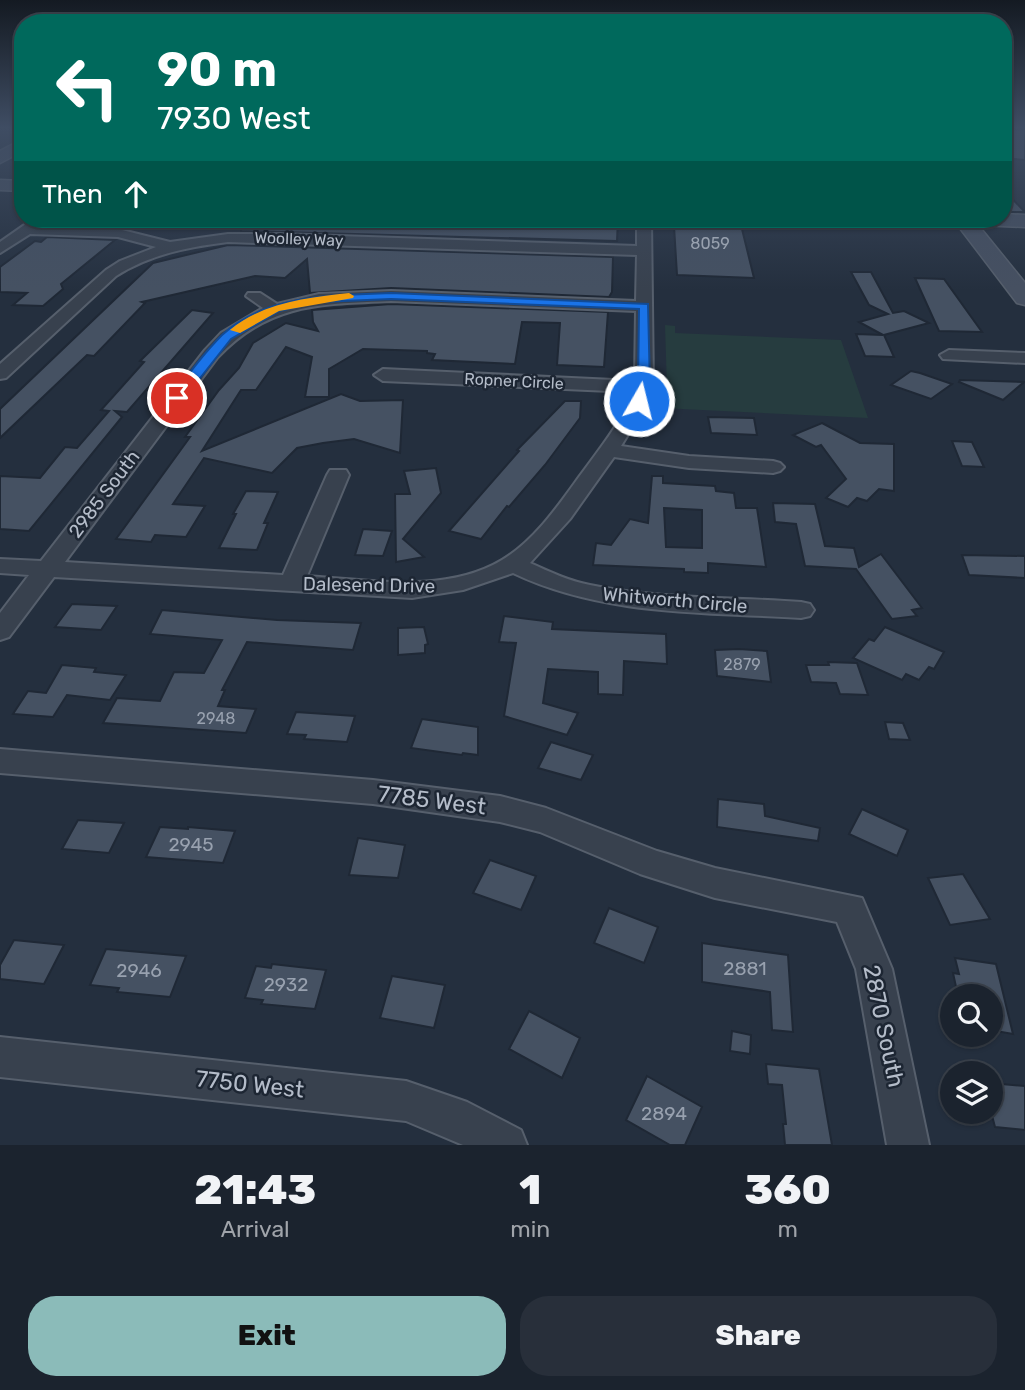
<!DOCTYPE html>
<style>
body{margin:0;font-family:Rubik,sans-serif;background:#282f3a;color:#f1f3f6;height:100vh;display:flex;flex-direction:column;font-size:26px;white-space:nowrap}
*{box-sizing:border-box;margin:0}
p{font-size:23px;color:#a0a4aa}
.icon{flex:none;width:38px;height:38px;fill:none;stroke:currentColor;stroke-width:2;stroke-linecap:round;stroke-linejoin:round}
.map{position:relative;height:1145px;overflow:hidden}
.side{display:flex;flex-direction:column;background:#1b232e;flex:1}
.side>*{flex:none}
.hud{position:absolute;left:14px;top:14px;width:998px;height:214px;border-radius:28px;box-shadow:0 2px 5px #0004,0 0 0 2px #39404a;background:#00695c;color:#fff;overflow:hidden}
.fabs{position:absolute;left:940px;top:984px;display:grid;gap:14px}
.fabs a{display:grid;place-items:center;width:63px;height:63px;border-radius:50%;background:#1b232e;box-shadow:0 2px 5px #0004,0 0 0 2px #39404a;font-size:35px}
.pin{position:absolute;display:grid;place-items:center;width:60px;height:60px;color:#fff;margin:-30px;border:4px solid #fff;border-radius:50%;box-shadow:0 2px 7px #0007}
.me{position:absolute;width:77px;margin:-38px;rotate:8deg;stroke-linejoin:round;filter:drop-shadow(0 0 5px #0008)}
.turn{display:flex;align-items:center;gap:24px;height:147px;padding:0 28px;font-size:32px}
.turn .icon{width:91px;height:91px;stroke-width:2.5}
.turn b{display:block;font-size:49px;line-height:60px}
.then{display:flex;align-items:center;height:66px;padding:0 28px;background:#0003;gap:14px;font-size:26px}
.eta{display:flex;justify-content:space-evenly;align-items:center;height:119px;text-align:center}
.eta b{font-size:42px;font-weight:800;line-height:49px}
.button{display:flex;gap:14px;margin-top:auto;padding:14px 28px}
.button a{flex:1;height:80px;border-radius:28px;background:#8bbbb9;color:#111;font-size:28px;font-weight:800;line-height:80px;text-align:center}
.button a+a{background:#282f3a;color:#f1f3f6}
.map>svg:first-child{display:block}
</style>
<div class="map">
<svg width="1025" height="1145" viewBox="0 0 1025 1145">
<rect width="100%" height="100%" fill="#242f3e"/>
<path fill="#263c3f" d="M 665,325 L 675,326 L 675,333 L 841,340 L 868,418 L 661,408 L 667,389 Z"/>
<g fill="#455162" stroke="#1f2835" stroke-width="2" fill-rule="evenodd">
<path d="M 1025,129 L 1025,160 L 1003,158 L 1003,131 Z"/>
<path d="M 1003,189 L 1025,212 L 1003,212 Z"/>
<path d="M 71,219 L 139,219 L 128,229 L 64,224 Z"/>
<path d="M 508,219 L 618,219 L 617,241 L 241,231 L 241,223 L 284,222 L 505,229 Z"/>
<path d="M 674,226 L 742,229 L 754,278 L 677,275 Z"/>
<path d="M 47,237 L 115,240 L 61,284 L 63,289 L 43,306 L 13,305 L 27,293 L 0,292 L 0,267 L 35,241 L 41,242 Z"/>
<path d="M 228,245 L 613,257 L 612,292 L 609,297 L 391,288 L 310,293 L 307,259 L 285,278 L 255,276 L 142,302 L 145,303 L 94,356 L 87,355 L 0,438 L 0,409 L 153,263 Z"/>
<path d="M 851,272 L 871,272 L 893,313 L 904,311 L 929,323 L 884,335 L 894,357 L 865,356 L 856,334 L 883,335 L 859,322 L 888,314 L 869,305 Z"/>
<path d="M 915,278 L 944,279 L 982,332 L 939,331 Z"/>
<path d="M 391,304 L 608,312 L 604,367 L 557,365 L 560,323 L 522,322 L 515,364 L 432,360 L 435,354 L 427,353 L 427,351 L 363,349 L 329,369 L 329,397 L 305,397 L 312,357 L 286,347 L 256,390 L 241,390 L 202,451 L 341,394 L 360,401 L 403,400 L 400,453 L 354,439 L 323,443 L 297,448 L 272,473 L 204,458 L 173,504 L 205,506 L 186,537 L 155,535 L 151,542 L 116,539 L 190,437 L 185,437 L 219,390 L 239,368 L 253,343 L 286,323 L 318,331 L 313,322 L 312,310 Z"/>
<path d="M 192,310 L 213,313 L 127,412 L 115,411 L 122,417 L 29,531 L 0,529 L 0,476 L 40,478 L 65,447 L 77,448 L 109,411 L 101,410 L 144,362 L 140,361 Z"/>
<path d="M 911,371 L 920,373 L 952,384 L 931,399 L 891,385 Z"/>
<path d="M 960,380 L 1024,382 L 1003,400 L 959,382 Z"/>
<path d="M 565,401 L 581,401 L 580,418 L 545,465 L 509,507 L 507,506 L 481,539 L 449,531 L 519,451 L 517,450 Z"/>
<path d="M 708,417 L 754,418 L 757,435 L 711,433 Z"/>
<path d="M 822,423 L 860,443 L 894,444 L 894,491 L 879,489 L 867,501 L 857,498 L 848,507 L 826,498 L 846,479 L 821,445 L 816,447 L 793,435 Z"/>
<path d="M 952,441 L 972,442 L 984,467 L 962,466 Z"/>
<path d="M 436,468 L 441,493 L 403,539 L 424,557 L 396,562 L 395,494 L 410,494 L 404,471 Z"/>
<path d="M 652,476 L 663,476 L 663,483 L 715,486 L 716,491 L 734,493 L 736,508 L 757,508 L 766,567 L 708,563 L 708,573 L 684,572 L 684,569 L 593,565 L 596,543 L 611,545 L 630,519 L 648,523 ZM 664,508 L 702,510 L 702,548 L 666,547 Z"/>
<path d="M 246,491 L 278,492 L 264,523 L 268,523 L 257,550 L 219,548 L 236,514 L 233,514 Z"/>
<path d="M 773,503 L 815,504 L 825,546 L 854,548 L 859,567 L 881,554 L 922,608 L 912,610 L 917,616 L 892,619 L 856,569 L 805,566 L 796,524 L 775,522 Z"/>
<path d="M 363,529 L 392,531 L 383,556 L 355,555 Z"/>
<path d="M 962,555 L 1025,556 L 1025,578 L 969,575 Z"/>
<path d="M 72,604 L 117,606 L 101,630 L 55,627 Z"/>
<path d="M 162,610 L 277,620 L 361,623 L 353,650 L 247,642 L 222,690 L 225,690 L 218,706 L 256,709 L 246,733 L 103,723 L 117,698 L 160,701 L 174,672 L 204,673 L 222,640 L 150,634 Z"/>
<path d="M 504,616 L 553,622 L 552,629 L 666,634 L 667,664 L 624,661 L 623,695 L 598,694 L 598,672 L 548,669 L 543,703 L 578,713 L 567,735 L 504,716 L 516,643 L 499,642 Z"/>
<path d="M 424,627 L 428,644 L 425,645 L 425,653 L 398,655 L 398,628 Z"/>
<path d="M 885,627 L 944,652 L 934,669 L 929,667 L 919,680 L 906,674 L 902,680 L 853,658 L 869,639 L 874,641 Z"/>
<path d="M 739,649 L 767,651 L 771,682 L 717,676 L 715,650 Z"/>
<path d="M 828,662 L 857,663 L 868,695 L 840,694 L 836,683 L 811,682 L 806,665 L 829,665 Z"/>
<path d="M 62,665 L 96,668 L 94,672 L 126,675 L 110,700 L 67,695 L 53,717 L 13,714 L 28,691 L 46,693 Z"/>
<path d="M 296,712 L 355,716 L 347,742 L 304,739 L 306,735 L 287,734 Z"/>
<path d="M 422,719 L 478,727 L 478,755 L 463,753 L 462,755 L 411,748 Z"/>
<path d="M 885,722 L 903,723 L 910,740 L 889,739 Z"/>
<path d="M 551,742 L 593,755 L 581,780 L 538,768 Z"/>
<path d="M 718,799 L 764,804 L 765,816 L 820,828 L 818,841 L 717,827 Z"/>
<path d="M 862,809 L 908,830 L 897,856 L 849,834 Z"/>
<path d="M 78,820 L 124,823 L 109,853 L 62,849 Z"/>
<path d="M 160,827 L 188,829 L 188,827 L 235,831 L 223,863 L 146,857 Z"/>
<path d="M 358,838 L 405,845 L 398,878 L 349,875 Z"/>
<path d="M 490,860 L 536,876 L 521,910 L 473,893 Z"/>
<path d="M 963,874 L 990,919 L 950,925 L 928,878 Z"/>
<path d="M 609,908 L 658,927 L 644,963 L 594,943 Z"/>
<path d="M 14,940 L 64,945 L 44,984 L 0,979 L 0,965 Z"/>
<path d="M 702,943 L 788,955 L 793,1032 L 772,1030 L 770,992 L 702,982 Z"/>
<path d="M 106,949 L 186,956 L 170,997 L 117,992 L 119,988 L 90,985 Z"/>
<path d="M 955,958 L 996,964 L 1013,1034 L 990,1030 L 990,996 L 958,996 L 953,973 L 959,974 Z"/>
<path d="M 272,964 L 326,970 L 315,1009 L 261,1004 L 263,1000 L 245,998 L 256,966 L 271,968 Z"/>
<path d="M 392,976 L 445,985 L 434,1028 L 380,1018 Z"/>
<path d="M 529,1011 L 580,1038 L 562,1078 L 509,1049 Z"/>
<path d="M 732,1031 L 751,1035 L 750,1054 L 730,1051 Z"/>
<path d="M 766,1064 L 819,1069 L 832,1145 L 785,1145 L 783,1124 L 786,1124 L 782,1085 L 768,1084 Z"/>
<path d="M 647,1076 L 702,1107 L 685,1145 L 670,1145 L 626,1120 Z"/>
<path d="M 990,1083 L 1025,1086 L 1025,1130 L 995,1127 L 990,1108 Z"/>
</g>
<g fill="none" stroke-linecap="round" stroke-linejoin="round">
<g stroke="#565f6c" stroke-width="4">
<g id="street">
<path d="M 33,219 L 44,219 L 46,221 L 41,226 L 118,229 L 170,242 L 228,234 L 279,234 L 637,246 L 637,219 L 651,219 L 653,387 L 649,401 L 621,446 L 689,456 L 773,461 L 780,463 L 784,467 L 780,471 L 773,473 L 689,468 L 614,457 L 570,519 L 530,563 C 550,572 569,581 590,585 C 656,599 734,597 801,602 L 810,604 L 814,610 L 810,616 L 801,618 C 704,612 603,616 513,573 L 463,590 L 412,598 L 54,577 L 9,637 L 0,640 L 0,613 L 29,575 L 0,573 L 0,559 L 41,561 L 205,350 L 221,333 L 263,308 L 246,296 L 248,293 L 260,293 L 277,304 L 319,294 L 391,291 L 636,301 L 637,255 L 228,242 C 188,247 151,254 116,276 L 6,378 L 0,379 L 0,364 L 106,270 L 120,261 L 156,247 L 118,237 L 30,234 L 0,253 L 0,242 ZM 391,301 L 636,311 L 635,381 L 383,369 L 374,375 L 383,381 L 633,392 C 621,423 598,451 579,477 C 558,506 534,541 502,560 C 445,594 370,580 307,576 L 349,475 L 346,470 L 330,470 L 327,475 L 283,575 L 65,562 L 217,358 C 268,303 321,304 391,301 Z"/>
<path d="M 949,350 L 1025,353 L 1025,363 L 943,359 L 940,355 Z"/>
<path d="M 0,749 L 373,780 L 500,796 L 546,808 L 657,851 L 715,868 L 862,898 L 892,969 L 929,1145 L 887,1145 L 856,969 L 837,922 L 715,898 L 640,874 L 540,832 L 500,822 L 373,804 L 0,773 Z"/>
<path d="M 0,1037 L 406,1081 L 467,1102 L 521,1130 L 527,1145 L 463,1145 L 406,1121 L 0,1077 Z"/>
</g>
</g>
<g stroke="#565f6c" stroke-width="3">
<g id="secondary">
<path d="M 23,139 L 23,151 L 0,163 L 0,151 Z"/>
<path d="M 0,180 L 23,181 L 23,191 L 0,190 Z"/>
<path d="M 1003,214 L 1025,215 L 1025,227 L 978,225 L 1025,283 L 1025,305 L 1017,303 L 953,219 L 1003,219 Z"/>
</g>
</g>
<use href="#street" fill="#38414e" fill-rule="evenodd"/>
<use href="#secondary" fill="#465061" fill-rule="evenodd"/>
</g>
<linearGradient id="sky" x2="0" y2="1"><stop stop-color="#141a22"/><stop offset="0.44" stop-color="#3f4d63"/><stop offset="1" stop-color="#3f4d63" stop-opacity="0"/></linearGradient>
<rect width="1025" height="290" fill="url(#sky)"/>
<path fill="#1a73e8" stroke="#114b97" stroke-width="2" d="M 391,293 L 648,304 L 650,387 L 645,401 L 639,404 L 633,401 L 638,387 L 639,309 L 391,299 L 319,302 L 279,311 L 231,339 L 182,401 L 177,402 L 171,398 C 186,377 204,353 222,335 C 267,294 334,295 391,293 Z"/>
<path fill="#f59e0b" d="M 349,293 L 354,296 L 353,298 L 279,311 L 240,333 L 230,330 C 261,303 310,297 349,293 Z"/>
<g text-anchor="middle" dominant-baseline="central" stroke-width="5" stroke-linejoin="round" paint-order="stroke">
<g font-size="16" fill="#b4bcc9" stroke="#1d2633">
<text transform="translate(299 239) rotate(2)">Woolley Way</text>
<text transform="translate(514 381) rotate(3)">Ropner Circle</text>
</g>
<g font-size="16" fill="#98a1af">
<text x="710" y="243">8059</text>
<text x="742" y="664">2879</text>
<text x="216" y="718">2948</text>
</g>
<g font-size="19" fill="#b4bcc9" stroke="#1d2633">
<text transform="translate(104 494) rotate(-53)">2985 South</text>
<text transform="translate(369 585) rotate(1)">Dalesend Drive</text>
<text transform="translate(675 600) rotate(5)">Whitworth Circle</text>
</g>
<g font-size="19" fill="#98a1af">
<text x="191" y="844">2945</text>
<text x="745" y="968">2881</text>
<text x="139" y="970">2946</text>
<text x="286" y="984">2932</text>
<text x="664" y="1113">2894</text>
</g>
<g font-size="23" fill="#b4bcc9" stroke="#1d2633">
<text transform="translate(432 800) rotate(7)">7785 West</text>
<text transform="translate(884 1026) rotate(78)">2870 South</text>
<text transform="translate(250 1084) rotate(6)">7750 West</text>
</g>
</g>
</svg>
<div class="fabs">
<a><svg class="icon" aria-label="search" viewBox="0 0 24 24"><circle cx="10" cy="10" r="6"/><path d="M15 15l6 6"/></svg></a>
<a><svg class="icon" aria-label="layers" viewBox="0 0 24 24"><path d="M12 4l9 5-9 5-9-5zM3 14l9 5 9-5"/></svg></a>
</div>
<div class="pin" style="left:177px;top:398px;background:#d93025"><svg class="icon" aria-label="arrive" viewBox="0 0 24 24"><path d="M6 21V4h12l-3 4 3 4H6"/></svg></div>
<svg class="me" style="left:639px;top:401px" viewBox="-20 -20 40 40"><circle r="17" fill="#1a73e8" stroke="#fff" stroke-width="3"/><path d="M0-11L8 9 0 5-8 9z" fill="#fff"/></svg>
<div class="hud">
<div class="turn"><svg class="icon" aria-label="left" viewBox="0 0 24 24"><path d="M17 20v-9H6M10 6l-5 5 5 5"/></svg><div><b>90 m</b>7930 West</div></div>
<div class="then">Then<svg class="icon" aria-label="ahead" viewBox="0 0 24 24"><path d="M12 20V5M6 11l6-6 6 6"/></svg></div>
</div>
</div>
<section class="side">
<div class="eta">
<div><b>21:43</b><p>Arrival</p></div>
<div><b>1</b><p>min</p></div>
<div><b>360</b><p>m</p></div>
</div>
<div class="button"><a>Exit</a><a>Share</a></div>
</section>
